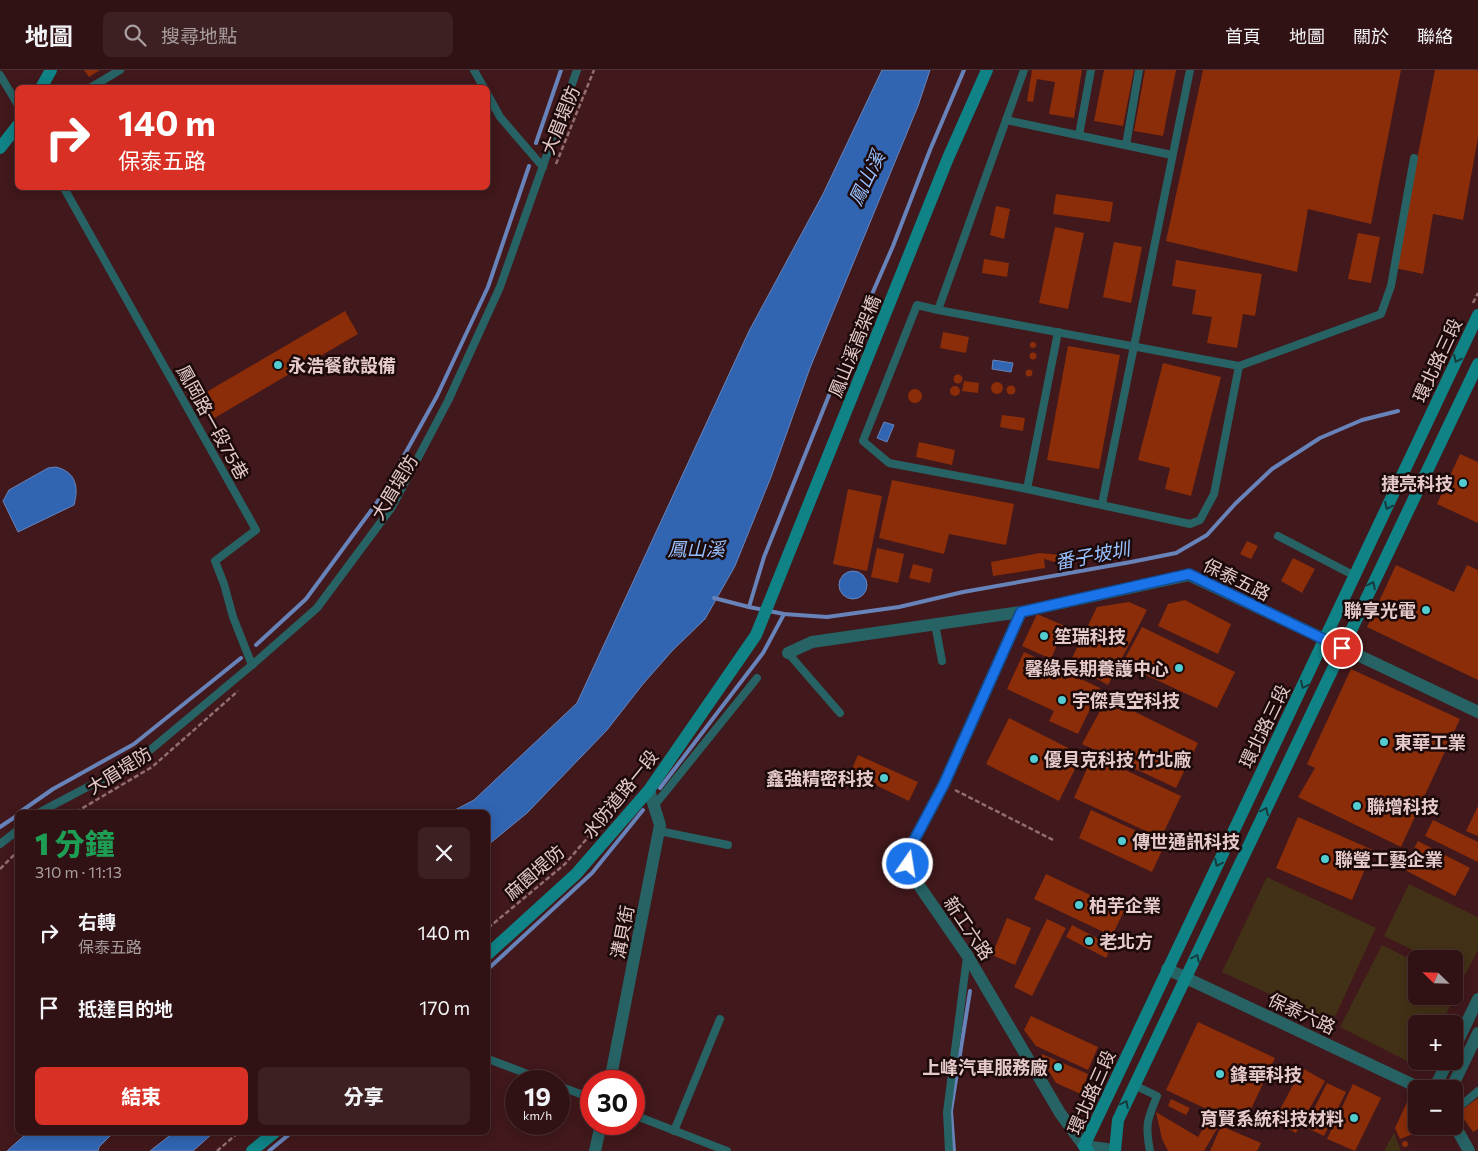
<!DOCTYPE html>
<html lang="zh-TW">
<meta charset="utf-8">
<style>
body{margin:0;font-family:Commissioner,"Noto Sans TC",sans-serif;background:#3d2022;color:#f1f3f6;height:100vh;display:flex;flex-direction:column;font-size:19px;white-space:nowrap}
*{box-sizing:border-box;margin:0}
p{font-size:16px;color:#a89ea0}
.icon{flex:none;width:28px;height:28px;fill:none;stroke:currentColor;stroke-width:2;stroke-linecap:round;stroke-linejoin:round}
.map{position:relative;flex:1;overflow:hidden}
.drawer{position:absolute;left:15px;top:740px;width:475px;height:325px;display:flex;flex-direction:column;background:#311214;border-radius:8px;box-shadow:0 2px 12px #0003,0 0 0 1px #4c3234}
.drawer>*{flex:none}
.hud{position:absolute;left:15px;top:15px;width:475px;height:105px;border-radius:8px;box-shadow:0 2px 12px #0003,0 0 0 1px #4c3234;background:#d93025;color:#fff;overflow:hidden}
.needle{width:32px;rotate:293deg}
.controls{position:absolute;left:1408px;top:880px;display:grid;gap:10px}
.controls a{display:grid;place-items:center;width:55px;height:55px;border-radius:8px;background:#311214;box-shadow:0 2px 12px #0003,0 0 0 1px #4c3234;font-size:25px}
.speed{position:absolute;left:505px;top:1000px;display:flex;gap:10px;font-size:25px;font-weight:700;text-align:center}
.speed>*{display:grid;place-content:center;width:65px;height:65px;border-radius:50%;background:#311214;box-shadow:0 2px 12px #0003,0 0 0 1px #4c3234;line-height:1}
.speed small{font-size:12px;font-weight:400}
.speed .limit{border:8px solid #d22;background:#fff;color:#111}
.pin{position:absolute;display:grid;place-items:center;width:42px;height:42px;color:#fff;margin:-21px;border:2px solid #fff;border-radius:50%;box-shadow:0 1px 5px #0007}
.me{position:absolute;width:55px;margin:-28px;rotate:13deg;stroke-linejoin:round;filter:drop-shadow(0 0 4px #0008)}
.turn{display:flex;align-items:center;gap:18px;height:105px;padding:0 20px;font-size:22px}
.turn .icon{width:65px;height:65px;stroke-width:2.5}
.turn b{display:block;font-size:35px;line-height:42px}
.round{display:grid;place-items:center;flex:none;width:52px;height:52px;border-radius:8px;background:#3d2022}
.head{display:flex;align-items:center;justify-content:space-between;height:85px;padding:0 20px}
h1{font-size:30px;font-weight:800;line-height:38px;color:#1e9e55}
.button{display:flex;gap:10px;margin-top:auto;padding:10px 20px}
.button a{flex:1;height:58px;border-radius:8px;background:#d93025;color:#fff;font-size:20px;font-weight:800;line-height:58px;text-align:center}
.button a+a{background:#3d2022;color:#f1f3f6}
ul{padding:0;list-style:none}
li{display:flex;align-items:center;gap:15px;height:75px;padding:0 20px}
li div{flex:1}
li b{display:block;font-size:19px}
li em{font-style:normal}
header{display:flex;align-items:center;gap:30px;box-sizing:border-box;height:70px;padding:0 25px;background:#311214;border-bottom:1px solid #4c3234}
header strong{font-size:24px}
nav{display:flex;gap:28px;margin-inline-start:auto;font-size:18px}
.search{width:350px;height:45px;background:#3d2022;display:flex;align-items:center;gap:12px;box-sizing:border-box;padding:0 18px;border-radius:8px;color:#a89ea0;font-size:19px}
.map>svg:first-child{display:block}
</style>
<header>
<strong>地圖</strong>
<div class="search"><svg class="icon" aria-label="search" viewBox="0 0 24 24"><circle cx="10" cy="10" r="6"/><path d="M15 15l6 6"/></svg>搜尋地點</div>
<nav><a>首頁</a><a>地圖</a><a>關於</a><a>聯絡</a></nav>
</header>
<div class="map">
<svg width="1478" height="1081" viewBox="0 0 1478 1081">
<rect width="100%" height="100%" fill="#41181b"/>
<g fill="#423116">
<path d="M 1267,807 L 1376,858 L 1332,953 L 1222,902 Z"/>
<path d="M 1409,814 L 1478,847 L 1478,880 L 1465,905 L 1454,900 L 1454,889 L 1431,889 L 1384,866 Z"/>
<path d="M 1382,875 L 1416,892 L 1416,926 L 1454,926 L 1454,911 L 1461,915 L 1441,954 L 1416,954 L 1416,991 L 1422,991 L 1419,997 L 1340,957 Z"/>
<path d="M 1394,1063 L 1401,1081 L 1384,1081 Z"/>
</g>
<g fill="#3165b2" stroke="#6783b9">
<path d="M 882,0 L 930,0 L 918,36 L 810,298 L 771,407 L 735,496 L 705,549 L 672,581 L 643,614 L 607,660 L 527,743 L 488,775 L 488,742 L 451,742 L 474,730 L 577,633 L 749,261 L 823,124 Z"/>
<path d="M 993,290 L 1013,293 L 1011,302 L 992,299 Z"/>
<path d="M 884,352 L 894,355 L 887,372 L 877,368 Z"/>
<path d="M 56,397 C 76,402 79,417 74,435 L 18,462 L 3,431 L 9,420 L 48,398 Z"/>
<circle cx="853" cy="515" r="14"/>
<path d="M 27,1063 L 27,1062 L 113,1063 L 99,1077 L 98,1081 L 7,1081 Z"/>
<path d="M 173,1063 L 173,1062 L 213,1063 L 193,1081 L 150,1081 Z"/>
</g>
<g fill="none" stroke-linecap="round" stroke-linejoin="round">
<g stroke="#6783b9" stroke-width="4">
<path d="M 536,73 L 561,0"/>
<path d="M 714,528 L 749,537 L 784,544 L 827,547 L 899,537 L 963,522 L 1131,492 L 1176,483 L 1207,465 L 1235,434 L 1272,399 L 1320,368 L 1362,350 L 1398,341"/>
<path d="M 749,537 L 764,487 L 842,293 L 893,176 L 930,80 L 964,0"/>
<path d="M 256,575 L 306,529 L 381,427 L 437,326 L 488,217 L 529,96"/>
<path d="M 660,718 L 763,583 L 784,544"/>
<path d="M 20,742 L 53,719 L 134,674 L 241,588"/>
<path d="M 0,757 L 18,745"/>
<path d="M 488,899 L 592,803 L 643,740"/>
<path d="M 269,1081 L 292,1062"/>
<path d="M 954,1081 L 951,1041 L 970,921"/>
</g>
</g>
<g fill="#8a2d08">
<path d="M 84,0 L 100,0 L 89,7 Z"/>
<path d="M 1032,0 L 1082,0 L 1074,48 L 1049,44 L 1055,12 L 1037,9 L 1033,32 L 1027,31 Z"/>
<path d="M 1104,0 L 1134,0 L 1123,56 L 1094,51 Z"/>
<path d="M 1145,0 L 1176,0 L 1163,66 L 1134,61 Z"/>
<path d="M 1203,0 L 1401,0 L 1371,154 L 1308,139 L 1297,202 L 1166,171 Z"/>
<path d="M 1435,0 L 1478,0 L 1478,68 L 1463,150 L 1433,144 L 1423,204 L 1395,198 Z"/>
<path d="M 1056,124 L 1113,132 L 1110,152 L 1053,144 Z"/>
<path d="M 996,136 L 1010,139 L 1004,169 L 990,165 Z"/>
<path d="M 1055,157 L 1084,163 L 1068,239 L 1039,233 Z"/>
<path d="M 1358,163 L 1380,167 L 1371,213 L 1348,209 Z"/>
<path d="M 1114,172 L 1142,177 L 1131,233 L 1103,227 Z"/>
<path d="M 984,189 L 1009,193 L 1007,207 L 982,203 Z"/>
<path d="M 1176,190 L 1262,204 L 1255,246 L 1243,244 L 1237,278 L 1207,273 L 1212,247 L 1192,244 L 1196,220 L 1172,216 Z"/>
<path d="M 345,241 L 358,264 L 211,350 L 198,327 Z"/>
<path d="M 943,262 L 969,267 L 966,283 L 940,278 Z"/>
<circle cx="1033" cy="275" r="3"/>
<path d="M 1068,276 L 1120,285 L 1099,399 L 1047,390 Z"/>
<circle cx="1033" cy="286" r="3.5"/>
<path d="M 1163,293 L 1221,307 L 1191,426 L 1165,419 L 1170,398 L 1138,390 Z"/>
<circle cx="1029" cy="303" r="3.5"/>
<circle cx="958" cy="309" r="4.5"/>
<path d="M 964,311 L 979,313 L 978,323 L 962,321 Z"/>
<circle cx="997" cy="318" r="6"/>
<circle cx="1011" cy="320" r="4.5"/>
<circle cx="955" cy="321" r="5"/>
<circle cx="915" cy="326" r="7"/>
<path d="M 1002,345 L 1025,348 L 1023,361 L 1000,357 Z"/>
<path d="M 919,372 L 955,380 L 952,395 L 916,387 Z"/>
<path d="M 1460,384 L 1478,392 L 1478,453 L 1437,434 Z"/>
<path d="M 892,410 L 1014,434 L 1006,475 L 949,464 L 944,484 L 879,468 Z"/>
<path d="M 848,419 L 882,426 L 867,501 L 833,494 Z"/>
<path d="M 1247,471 L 1258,476 L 1251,489 L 1240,484 Z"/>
<path d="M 877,478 L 904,484 L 898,513 L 871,507 Z"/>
<path d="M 1040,483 L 1072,486 L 1073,493 L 1062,494 L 1044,489 L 1045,498 L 993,506 L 991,492 Z"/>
<path d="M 1293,488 L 1315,499 L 1302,523 L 1281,511 Z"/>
<path d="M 913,494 L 933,499 L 930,513 L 909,508 Z"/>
<path d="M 1396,495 L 1454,522 L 1467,495 L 1478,500 L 1478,610 L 1367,557 Z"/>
<path d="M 1185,530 L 1231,554 L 1218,584 L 1158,556 L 1168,534 Z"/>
<path d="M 1129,532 L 1147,540 L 1108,615 L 1069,594 L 1097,537 Z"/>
<path d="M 1037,544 L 1065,556 L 1051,589 L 1022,576 Z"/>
<path d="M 1142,557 L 1235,602 L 1217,638 L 1122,594 Z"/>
<path d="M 1024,582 L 1100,618 L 1078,664 L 1049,651 L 1054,641 L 1007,619 Z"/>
<path d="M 1351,599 L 1460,649 L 1401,777 L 1298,727 L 1315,698 L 1307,694 Z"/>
<path d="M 1107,628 L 1198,673 L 1176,718 L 1082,674 Z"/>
<path d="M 1009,648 L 1082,685 L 1059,731 L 986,694 Z"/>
<path d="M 858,685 L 918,712 L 909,731 L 850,703 Z"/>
<path d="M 1093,685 L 1181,726 L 1161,768 L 1074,728 Z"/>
<path d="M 1478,736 L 1478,766 L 1466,761 Z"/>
<path d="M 1091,740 L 1165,774 L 1152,802 L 1079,768 Z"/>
<path d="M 1298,747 L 1373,780 L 1352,830 L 1276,798 Z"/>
<path d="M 1433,750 L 1478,772 L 1478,792 L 1425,766 Z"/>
<path d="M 1418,771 L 1470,798 L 1455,826 L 1403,799 Z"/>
<path d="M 1046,804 L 1124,841 L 1112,866 L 1034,829 Z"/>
<path d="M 1007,848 L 1031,858 L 1015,895 L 992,885 Z"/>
<path d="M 1047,849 L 1066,858 L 1032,926 L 1014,917 Z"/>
<path d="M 1072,855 L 1112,876 L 1106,888 L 1066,867 Z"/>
<path d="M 1031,946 L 1098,977 L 1088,1000 L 1036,976 L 1024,960 Z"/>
<path d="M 1198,952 L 1275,988 L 1243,1056 L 1166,1020 Z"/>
<path d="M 1042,984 L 1088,1004 L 1081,1024 L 1056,1013 L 1041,989 Z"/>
<path d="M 1302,998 L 1325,1011 L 1296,1063 L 1274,1051 Z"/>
<path d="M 1327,1013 L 1346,1022 L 1324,1066 L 1305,1057 Z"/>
<path d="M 1353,1014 L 1381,1028 L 1355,1081 L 1327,1069 Z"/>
<path d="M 1478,1028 L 1478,1059 L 1473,1062 L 1459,1042 Z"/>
<path d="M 1171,1029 L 1190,1038 L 1186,1045 L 1168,1036 Z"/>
<path d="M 1407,1032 L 1413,1038 L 1416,1037 L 1416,1056 L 1419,1056 L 1421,1061 L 1400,1069 L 1395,1058 Z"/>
<path d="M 1156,1042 L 1198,1067 L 1208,1050 L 1218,1057 L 1204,1081 L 1168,1081 L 1162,1069 Z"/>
<path d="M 1221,1056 L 1261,1073 L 1257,1081 L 1210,1081 Z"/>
<circle cx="1405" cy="1074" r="3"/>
</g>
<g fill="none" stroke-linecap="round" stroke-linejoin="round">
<g stroke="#916e6f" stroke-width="2.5" stroke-dasharray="5 2.5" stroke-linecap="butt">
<path d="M 556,94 L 594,0"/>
<path d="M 1473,233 L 1478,223"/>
<path d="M 955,720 L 1055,771"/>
<path d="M 76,742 L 152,697 L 238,621"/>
<path d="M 0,799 L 18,781"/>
<path d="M 488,858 L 565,794 L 633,715"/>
<path d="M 217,1081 L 239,1062"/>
</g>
<g stroke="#276264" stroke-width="8">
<path d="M 474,0 L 484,18"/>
<path d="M 1024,0 L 938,240 L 917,235 L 863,371 L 889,393 L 1027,419 L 1190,454 L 1200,450 L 1214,424 L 1239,296"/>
<path d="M 0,5 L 18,35"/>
<path d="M 90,18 L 120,0"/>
<path d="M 488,25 L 500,47 L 543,97"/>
<path d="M 1006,50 L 1172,85"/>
<path d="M 1079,65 L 1091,0"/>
<path d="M 1126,75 L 1139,0"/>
<path d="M 64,118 L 256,460 L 215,491 L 224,514 L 233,547 L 252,595"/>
<path d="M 938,240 L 1239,296 L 1381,244 L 1391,216 L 1414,88"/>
<path d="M 1027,419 L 1058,262"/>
<path d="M 1102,434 L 1190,0"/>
<path d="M 1278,466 L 1355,506"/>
<path d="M 935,554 L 942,591"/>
<path d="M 788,583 L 840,643"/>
<path d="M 654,736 L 757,608"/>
<path d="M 40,742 L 137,691 L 252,595 L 317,538 L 392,437 L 448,331 L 500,217 L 577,0"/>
<path d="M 659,761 L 728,775"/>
<path d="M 0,774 L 18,760"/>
<path d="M 488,989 L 546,1011"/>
<path d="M 1134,1015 L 1157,1026 C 1147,1050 1145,1055 1150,1081"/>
<path d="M 559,1016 L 591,1028"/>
<path d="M 1454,1035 L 1464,1033 L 1478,1021"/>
<path d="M 634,1045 L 727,1081"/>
<path d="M 674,1061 L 720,949"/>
<path d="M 949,1081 L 947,1042 L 967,887"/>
</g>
<g stroke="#276264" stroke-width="12">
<path d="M 1021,542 L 944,714 L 910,778 L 908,785 L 909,801 L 967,885 L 1060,1043 L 1084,1076 L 1114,1080"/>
<path d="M 788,583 L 812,572 L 1021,542 L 1189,505 L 1478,642"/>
<path d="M 1167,899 L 1422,1019"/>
<path d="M 1454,979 L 1478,929"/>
<path d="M 610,1011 L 660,755 L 649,720"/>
<path d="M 1434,1019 L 1448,991"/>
<path d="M 1451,1019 L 1478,963"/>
<path d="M 1454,1054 L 1469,1081"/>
<path d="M 595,1081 L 601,1054"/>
</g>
<g stroke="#0f8386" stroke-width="12">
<path d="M 41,18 L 51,0"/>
<path d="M 0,78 L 18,55"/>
<path d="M 488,884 L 576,804 L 649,720 L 756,565 L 948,88 L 987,0"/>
<path d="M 252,1081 L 275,1062"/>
<path d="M 1088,1081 L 1084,1076 C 1215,799 1348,522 1478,245"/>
<path d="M 1115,1081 L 1118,1050 L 1478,294"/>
</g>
</g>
<defs><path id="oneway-chevron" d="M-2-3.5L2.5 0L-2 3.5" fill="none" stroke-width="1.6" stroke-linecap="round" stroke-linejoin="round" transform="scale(1.25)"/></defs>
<g stroke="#173a3c">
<use href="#oneway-chevron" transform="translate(1457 289) rotate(115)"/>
<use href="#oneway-chevron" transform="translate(1388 436) rotate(115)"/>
<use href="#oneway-chevron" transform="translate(1372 515) rotate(-64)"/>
<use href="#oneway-chevron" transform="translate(1304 615) rotate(116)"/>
<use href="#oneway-chevron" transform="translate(1265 741) rotate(-65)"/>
<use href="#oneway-chevron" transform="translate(1218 793) rotate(116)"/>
<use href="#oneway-chevron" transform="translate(1196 888) rotate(-65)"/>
<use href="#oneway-chevron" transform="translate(1125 1034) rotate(-64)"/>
</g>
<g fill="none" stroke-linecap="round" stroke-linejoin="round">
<g stroke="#114b97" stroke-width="12">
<path id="route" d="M 908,794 L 908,785 L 910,778 L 944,714 L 1021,542 L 1189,504 L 1342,578"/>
</g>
<use href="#route" stroke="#1a73e8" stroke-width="9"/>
</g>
<g fill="#52ccd1" stroke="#1c0a0b" stroke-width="2">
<circle cx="278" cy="295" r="5"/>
<circle cx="1463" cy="413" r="5"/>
<circle cx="1426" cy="540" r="5"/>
<circle cx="1044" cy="566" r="5"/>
<circle cx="1179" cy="598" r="5"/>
<circle cx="1062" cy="630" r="5"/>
<circle cx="1384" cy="672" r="5"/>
<circle cx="1034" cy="689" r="5"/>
<circle cx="884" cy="708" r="5"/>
<circle cx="1357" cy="736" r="5"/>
<circle cx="1122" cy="771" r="5"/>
<circle cx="1325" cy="789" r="5"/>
<circle cx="1079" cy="835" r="5"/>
<circle cx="1089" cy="871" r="5"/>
<circle cx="1058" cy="997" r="5"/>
<circle cx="1220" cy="1004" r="5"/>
<circle cx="1354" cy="1048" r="5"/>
</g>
<g text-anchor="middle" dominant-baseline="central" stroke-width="5" stroke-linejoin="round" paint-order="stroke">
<g font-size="18" fill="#e6caca" stroke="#1c0a0b">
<text transform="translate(560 50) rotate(-68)">大眉堤防</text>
<text transform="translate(854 276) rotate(-68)">鳳山溪高架橋</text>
<text transform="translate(1437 290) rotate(-65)">環北路三段</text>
<text transform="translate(213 352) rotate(61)">鳳岡路一段75巷</text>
<text transform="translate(394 417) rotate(-59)">大眉堤防</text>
<text transform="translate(1237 509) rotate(26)">保泰五路</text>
<text transform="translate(1264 656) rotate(-64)">環北路三段</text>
<text transform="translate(119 700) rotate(-32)">大眉堤防</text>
<text transform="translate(620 724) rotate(-51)">水防道路一段</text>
<text transform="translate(534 802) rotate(-41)">麻園堤防</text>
<text transform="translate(969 858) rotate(56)">新工六路</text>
<text transform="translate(622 862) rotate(-79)">溝貝街</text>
<text transform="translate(1302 943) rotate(25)">保泰六路</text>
<text transform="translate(1091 1022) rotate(-66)">環北路三段</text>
</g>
<g font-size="18" font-weight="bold" fill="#e6caca" stroke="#1c0a0b" text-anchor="start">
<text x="288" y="295">永浩餐飲設備</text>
<text x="1453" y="413" text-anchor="end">捷亮科技</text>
<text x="1416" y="540" text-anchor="end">聯享光電</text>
<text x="1054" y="566">笙瑞科技</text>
<text x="1169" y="598" text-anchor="end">馨緣長期養護中心</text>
<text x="1072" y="630">宇傑真空科技</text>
<text x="1394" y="672">東華工業</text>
<text x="1044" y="689">優貝克科技 竹北廠</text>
<text x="874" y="708" text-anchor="end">鑫強精密科技</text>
<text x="1367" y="736">聯增科技</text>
<text x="1132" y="771">傳世通訊科技</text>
<text x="1335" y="789">聯瑩工藝企業</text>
<text x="1089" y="835">柏芋企業</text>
<text x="1099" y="871">老北方</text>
<text x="1048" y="997" text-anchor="end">上峰汽車服務廠</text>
<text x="1230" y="1004">鋒華科技</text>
<text x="1344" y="1048" text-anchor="end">育賢系統科技材料</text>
</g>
<g font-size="19" font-style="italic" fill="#97c0fe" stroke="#1c0a0b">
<text transform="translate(866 108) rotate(-64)">鳳山溪</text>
<text x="696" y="478">鳳山溪</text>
<text transform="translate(1092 485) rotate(-11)">番子坡圳</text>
</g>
</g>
</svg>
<div class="controls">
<a><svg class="needle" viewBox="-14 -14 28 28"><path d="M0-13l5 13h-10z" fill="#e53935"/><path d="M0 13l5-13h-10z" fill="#a89ea0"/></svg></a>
<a>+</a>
<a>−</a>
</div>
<div class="speed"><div>19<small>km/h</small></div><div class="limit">30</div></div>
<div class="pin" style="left:1342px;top:578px;background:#d93025"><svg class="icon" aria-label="arrive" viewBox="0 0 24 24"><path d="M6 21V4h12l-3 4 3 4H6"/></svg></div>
<svg class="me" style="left:908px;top:794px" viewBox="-20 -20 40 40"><circle r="17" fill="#1a73e8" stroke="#fff" stroke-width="3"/><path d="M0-11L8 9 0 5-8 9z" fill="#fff"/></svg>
<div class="hud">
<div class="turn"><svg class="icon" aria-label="right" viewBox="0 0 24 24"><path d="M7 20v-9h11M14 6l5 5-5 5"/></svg><div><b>140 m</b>保泰五路</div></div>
</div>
<section class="drawer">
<div class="head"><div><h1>1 分鐘</h1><p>310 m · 11:13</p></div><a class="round"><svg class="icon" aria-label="close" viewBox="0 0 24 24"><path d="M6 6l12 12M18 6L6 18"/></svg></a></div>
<ul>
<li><svg class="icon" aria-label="right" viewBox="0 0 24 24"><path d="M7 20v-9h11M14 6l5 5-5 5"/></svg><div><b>右轉</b><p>保泰五路</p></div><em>140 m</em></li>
<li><svg class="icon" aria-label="arrive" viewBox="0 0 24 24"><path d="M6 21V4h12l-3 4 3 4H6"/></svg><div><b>抵達目的地</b></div><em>170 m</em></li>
</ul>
<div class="button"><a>結束</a><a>分享</a></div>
</section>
</div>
